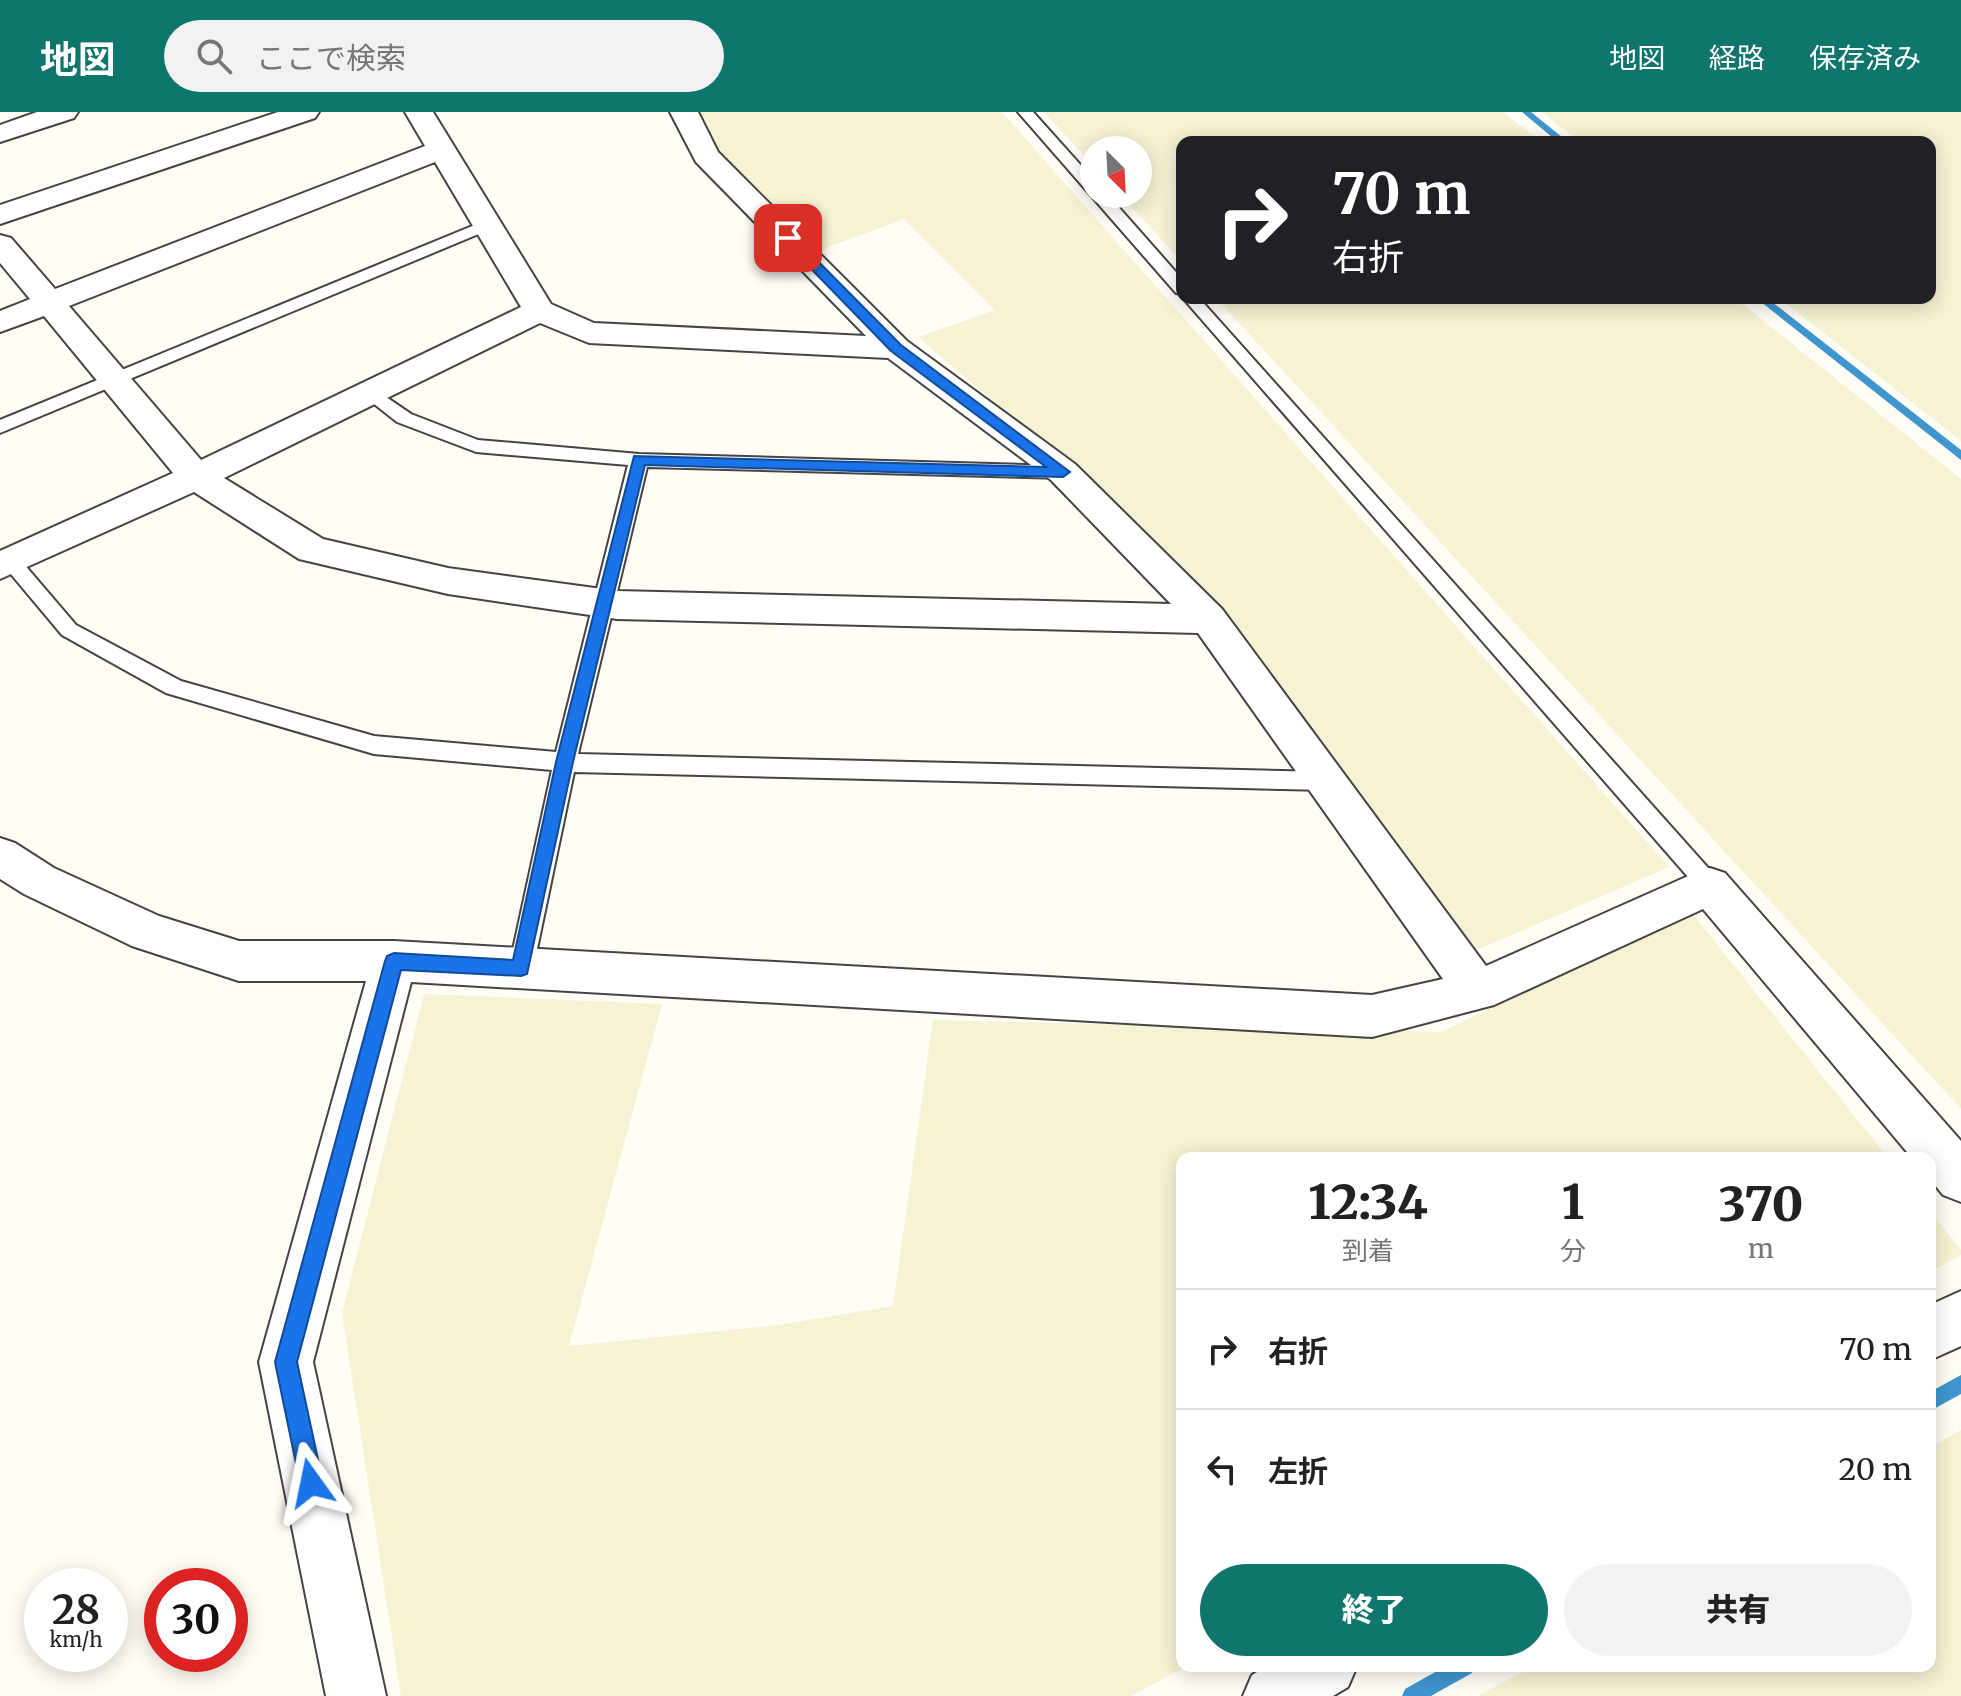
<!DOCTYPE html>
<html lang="ja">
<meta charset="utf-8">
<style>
body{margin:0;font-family:Merriweather,"Noto Sans JP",serif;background:#f2f2f2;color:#222;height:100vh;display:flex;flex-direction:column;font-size:30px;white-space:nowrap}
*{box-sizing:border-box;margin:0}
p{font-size:26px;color:#767676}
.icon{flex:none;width:44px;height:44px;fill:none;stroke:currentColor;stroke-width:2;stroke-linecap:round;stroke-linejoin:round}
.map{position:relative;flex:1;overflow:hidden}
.panel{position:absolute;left:1176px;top:1040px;width:760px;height:520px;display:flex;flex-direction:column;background:#fff;border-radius:16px;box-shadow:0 4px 20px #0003}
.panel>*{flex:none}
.hud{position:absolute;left:1176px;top:24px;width:760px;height:168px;border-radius:16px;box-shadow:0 4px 20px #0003;background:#202124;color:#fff;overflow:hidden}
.needle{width:52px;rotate:156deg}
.fabs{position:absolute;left:1080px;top:24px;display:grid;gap:16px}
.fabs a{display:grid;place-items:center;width:72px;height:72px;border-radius:50%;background:#fff;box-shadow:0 4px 20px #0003;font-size:40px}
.speed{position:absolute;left:24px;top:1456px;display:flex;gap:16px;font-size:40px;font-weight:700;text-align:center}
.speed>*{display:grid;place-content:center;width:104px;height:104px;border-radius:50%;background:#fff;box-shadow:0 4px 20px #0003;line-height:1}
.speed small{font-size:20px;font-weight:400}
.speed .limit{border:12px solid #d22;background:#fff;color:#111}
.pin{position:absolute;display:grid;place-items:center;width:68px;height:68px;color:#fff;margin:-34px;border-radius:16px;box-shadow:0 4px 12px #0006}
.me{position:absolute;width:88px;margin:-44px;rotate:348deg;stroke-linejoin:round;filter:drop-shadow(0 0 6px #0008)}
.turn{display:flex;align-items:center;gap:28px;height:168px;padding:0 24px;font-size:36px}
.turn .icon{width:104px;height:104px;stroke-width:2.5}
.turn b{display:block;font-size:56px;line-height:68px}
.eta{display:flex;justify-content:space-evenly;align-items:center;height:136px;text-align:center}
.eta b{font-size:48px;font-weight:800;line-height:56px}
.cta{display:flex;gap:16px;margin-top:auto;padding:16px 24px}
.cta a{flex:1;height:92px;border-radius:48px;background:#0f766e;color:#fff;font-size:32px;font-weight:800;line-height:92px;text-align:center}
.cta a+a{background:#f2f2f2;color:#222}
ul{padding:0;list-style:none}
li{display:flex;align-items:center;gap:24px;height:120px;padding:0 24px;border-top:2px solid #e0e0e0}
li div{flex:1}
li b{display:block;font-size:30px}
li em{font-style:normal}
header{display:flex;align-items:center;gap:48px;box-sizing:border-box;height:112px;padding:0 40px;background:#0f766e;color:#fff}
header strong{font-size:38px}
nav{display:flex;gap:44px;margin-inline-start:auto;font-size:28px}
.search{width:560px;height:72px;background:#f2f2f2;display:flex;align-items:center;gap:20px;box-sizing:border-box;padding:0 28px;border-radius:44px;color:#767676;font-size:30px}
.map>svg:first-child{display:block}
</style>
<header>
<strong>地図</strong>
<div class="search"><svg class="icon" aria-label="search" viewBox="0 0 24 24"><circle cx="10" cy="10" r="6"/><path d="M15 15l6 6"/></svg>ここで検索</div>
<nav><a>地図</a><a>経路</a><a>保存済み</a></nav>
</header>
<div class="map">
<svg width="1961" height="1584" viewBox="0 0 1961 1584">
<rect width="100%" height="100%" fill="#fffdf5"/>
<g fill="#f6f3d4">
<path d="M 689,0 L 1002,0 L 1669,755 L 1470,841 L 1180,460 L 1144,419 L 918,225 L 995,198 L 904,107 L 815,140 L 711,43 Z"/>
<path d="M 1044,0 L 1503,0 L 1541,30 L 1182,30 L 1182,150 L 1120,82 L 1138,82 L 1138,38 L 1094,38 L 1094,54 Z"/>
<path d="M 1542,0 L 1961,0 L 1961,329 L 1779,186 L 1930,186 L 1930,30 L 1580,30 Z"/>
<path d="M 1216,186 L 1735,186 L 1961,367 L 1961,997 Z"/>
<path d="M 1691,800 L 1888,1046 L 1182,1046 L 1182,1554 L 1187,1554 L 1131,1584 L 401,1584 L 342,1201 L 424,882 L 662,892 L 569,1234 L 778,1213 L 893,1194 L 933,908 L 1441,920 Z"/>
<path d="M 1930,1099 L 1961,1138 L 1961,1143 L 1930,1160 Z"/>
<path d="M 1961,1318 L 1961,1584 L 1478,1584 L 1533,1554 L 1930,1554 L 1930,1335 Z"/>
</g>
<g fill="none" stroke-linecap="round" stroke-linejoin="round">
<g fill="#3f96cf" fill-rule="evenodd">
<path d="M 1522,0 L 1531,0 L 1568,30 L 1558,30 Z"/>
<path d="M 1756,186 L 1767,186 L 1961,338 L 1961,348 Z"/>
<path d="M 1961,1263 L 1961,1282 L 1930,1299 L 1930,1280 Z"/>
<path d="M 1446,1554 L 1475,1554 L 1472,1561 L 1431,1584 L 1402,1584 L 1405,1577 Z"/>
</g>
<g stroke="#444" stroke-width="4">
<g id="service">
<path d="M 1018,0 L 1033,0 L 1094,68 L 1094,82 L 1107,82 L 1182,167 L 1182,182 L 1176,181 Z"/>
<path d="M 487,108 L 493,110 L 493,116 L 0,321 L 0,308 Z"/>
<path d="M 1182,185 L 1199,186 L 1718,767 L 1722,774 L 1718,781 L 1710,784 L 1702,781 Z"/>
<path d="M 370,274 L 411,302 L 478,328 L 639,342 L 1063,354 L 1073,360 L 1063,366 L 647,355 L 578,642 L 1327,660 L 1335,663 L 1338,669 L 1335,675 L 1327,678 L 574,660 L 533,856 L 530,864 L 521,867 L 512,864 L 509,856 L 552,658 L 374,642 L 166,581 L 62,523 L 0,449 L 3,444 L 17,444 L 76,513 L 181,569 L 374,624 L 556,640 L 628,353 L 476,340 L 397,310 L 364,284 L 361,280 L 364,276 Z"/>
</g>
</g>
<g stroke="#444" stroke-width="4">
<g id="minor">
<path d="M 37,0 L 78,0 L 74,6 L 0,30 L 0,13 Z"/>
<path d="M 278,0 L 319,0 L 315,6 L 0,112 L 0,93 Z"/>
<path d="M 405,0 L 433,0 L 551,192 L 594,211 L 866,224 L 696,50 L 670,0 L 698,0 L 718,40 L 907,229 L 1075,352 L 1222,497 L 1486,854 L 1695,761 L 1710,756 L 1725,761 L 1961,1029 L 1961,1090 L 1943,1083 L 1930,1067 L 1930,1046 L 1912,1046 L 1703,797 L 1494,893 L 1372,925 L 411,870 L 313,1250 L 386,1584 L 326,1584 L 259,1250 L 366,869 L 239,869 L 132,834 L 24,782 L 0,767 L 0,726 L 15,731 L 54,756 L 159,804 L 239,829 L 394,829 L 1372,883 L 1443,867 L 1198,521 L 617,507 L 448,482 L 299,447 L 194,380 L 0,467 L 0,439 L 173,361 L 44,204 L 0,220 L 0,199 L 30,187 L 0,151 L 0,123 L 11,126 L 55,177 L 425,34 ZM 435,50 L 521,195 L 201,348 L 69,194 ZM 540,211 L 589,231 L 888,246 L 1051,368 L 1171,492 L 617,479 L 448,456 L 323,427 L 224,366 Z"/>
<path d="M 1961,1179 L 1961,1234 L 1930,1248 L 1930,1193 Z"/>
<path d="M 1267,1554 L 1357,1554 L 1348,1575 L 1333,1584 L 1243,1584 L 1252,1563 Z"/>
</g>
</g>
<use href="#service" fill="#fff" fill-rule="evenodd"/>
<use href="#minor" fill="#fff" fill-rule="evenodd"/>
</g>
<path fill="#1a73e8" stroke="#114b97" stroke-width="2" d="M 783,123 L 792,123 L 901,233 L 1070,360 L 1063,365 L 645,353 L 573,650 L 527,862 L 521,864 L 401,858 L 297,1250 L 323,1371 L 320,1379 L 311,1383 L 303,1379 L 300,1371 L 275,1250 L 385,849 L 387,844 L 394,841 L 513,848 L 556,650 L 634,344 L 1046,355 L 891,239 L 783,128 Z"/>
</svg>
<div class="fabs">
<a><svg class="needle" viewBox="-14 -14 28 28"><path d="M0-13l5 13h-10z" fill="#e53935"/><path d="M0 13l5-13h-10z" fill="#767676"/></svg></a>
</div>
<div class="speed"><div>28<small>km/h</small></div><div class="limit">30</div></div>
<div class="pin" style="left:788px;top:126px;background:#d93025"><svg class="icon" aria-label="arrive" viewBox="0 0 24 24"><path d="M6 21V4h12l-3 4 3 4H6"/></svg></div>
<svg class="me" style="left:311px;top:1371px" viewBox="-20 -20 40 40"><path d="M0-17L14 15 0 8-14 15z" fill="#1a73e8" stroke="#fff" stroke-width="4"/></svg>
<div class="hud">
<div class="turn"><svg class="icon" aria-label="right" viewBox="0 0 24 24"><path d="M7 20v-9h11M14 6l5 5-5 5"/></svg><div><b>70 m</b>右折</div></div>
</div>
<section class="panel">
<div class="eta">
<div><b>12:34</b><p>到着</p></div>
<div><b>1</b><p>分</p></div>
<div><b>370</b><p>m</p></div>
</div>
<ul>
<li><svg class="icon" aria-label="right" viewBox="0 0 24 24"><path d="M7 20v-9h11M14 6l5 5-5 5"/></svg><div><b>右折</b></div><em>70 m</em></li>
<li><svg class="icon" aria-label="left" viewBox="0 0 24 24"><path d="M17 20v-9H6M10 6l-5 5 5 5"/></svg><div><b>左折</b></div><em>20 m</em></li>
</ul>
<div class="cta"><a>終了</a><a>共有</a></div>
</section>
</div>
